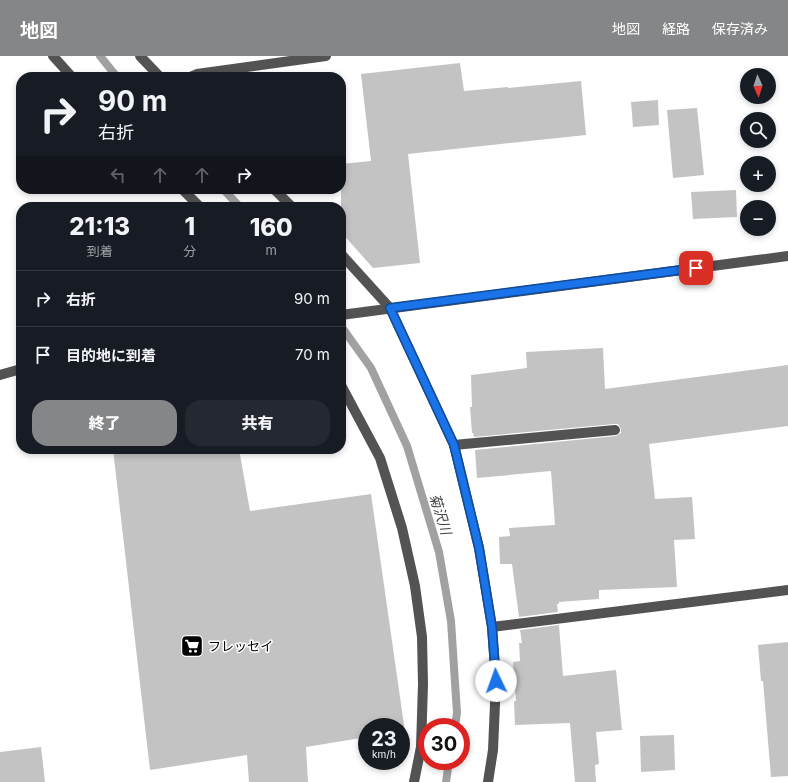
<!DOCTYPE html>
<html lang="ja">
<meta charset="utf-8">
<style>
body{margin:0;font-family:Inter,"Noto Sans JP",sans-serif;background:#242831;color:#f1f3f6;height:100vh;display:flex;flex-direction:column;font-size:15px;white-space:nowrap}
*{box-sizing:border-box;margin:0}
p{font-size:13px;color:#9ea1a6}
.icon{flex:none;width:22px;height:22px;fill:none;stroke:currentColor;stroke-width:2;stroke-linecap:round;stroke-linejoin:round}
.map{position:relative;flex:1;overflow:hidden}
.side{position:absolute;left:16px;top:146px;width:330px;height:252px;display:flex;flex-direction:column;background:#171b24;border-radius:16px;box-shadow:0 2px 6px #0003}
.side>*{flex:none}
.hud{position:absolute;left:16px;top:16px;width:330px;height:122px;border-radius:16px;box-shadow:0 2px 6px #0003;background:#171b24;color:#f1f3f6;overflow:hidden}
.needle{width:26px;rotate:177deg}
.controls{position:absolute;left:740px;top:12px;display:grid;gap:8px}
.controls a{display:grid;place-items:center;width:36px;height:36px;border-radius:50%;background:#171b24;box-shadow:0 2px 6px #0003;font-size:20px}
.speed{position:absolute;left:358px;top:662px;display:flex;gap:8px;font-size:20px;font-weight:700;text-align:center}
.speed>*{display:grid;place-content:center;width:52px;height:52px;border-radius:50%;background:#171b24;box-shadow:0 2px 6px #0003;line-height:1}
.speed small{font-size:10px;font-weight:400}
.speed .limit{border:6px solid #d22;background:#fff;color:#111}
.pin{position:absolute;display:grid;place-items:center;width:34px;height:34px;color:#fff;margin:-17px;border-radius:8px;box-shadow:0 2px 6px #0006}
.me{position:absolute;width:44px;margin:-22px;rotate:357deg;stroke-linejoin:round;filter:drop-shadow(0 0 3px #0008)}
.turn{display:flex;align-items:center;gap:14px;height:84px;padding:0 16px;font-size:18px}
.turn .icon{width:52px;height:52px;stroke-width:2.5}
.turn b{display:block;font-size:28px;line-height:34px}
.lanes{display:flex;align-items:center;height:38px;padding:0 16px;background:#0003;justify-content:center;gap:20px;direction:ltr}
.lanes .off{opacity:.35}
.eta{display:flex;justify-content:space-evenly;align-items:center;height:68px;text-align:center}
.eta b{font-size:24px;font-weight:800;line-height:28px}
.button{display:flex;gap:8px;margin-top:auto;padding:8px 16px}
.button a{flex:1;height:46px;border-radius:16px;background:#858687;color:#fff;font-size:16px;font-weight:800;line-height:46px;text-align:center}
.button a+a{background:#242831;color:#f1f3f6}
ul{padding:0;list-style:none}
li{display:flex;align-items:center;gap:12px;height:56px;padding:0 16px;border-top:1px solid #363941}
li div{flex:1}
li b{display:block;font-size:15px}
li em{font-style:normal}
header{display:flex;align-items:center;gap:24px;box-sizing:border-box;height:56px;padding:0 20px;background:#858687;color:#fff}
header strong{font-size:19px}
nav{display:flex;gap:22px;margin-inline-start:auto;font-size:14px}
.map>svg:first-child{display:block}
</style>
<header>
<strong>地図</strong>
<nav><a>地図</a><a>経路</a><a>保存済み</a></nav>
</header>
<div class="map">
<svg width="788" height="726" viewBox="0 0 788 726">
<rect width="100%" height="100%" fill="#fff"/>
<g fill="none" stroke-linecap="round" stroke-linejoin="round">
<g stroke="#a1a1a1" stroke-width="8">
<path d="M 100,0 L 117,21"/>
<path d="M 223,133 L 240,151"/>
<path d="M 341,270 L 371,312 L 407,390 L 439,496 L 451,565 L 457,657 L 455,671"/>
<path d="M 446,726 L 449,705"/>
</g>
</g>
<g fill="#c3c3c3">
<path d="M 460,7 L 464,35 L 508,31 L 508,32 L 581,25 L 586,79 L 408,98 L 420,207 L 373,212 L 341,176 L 341,108 L 371,105 L 361,18 Z"/>
<path d="M 658,44 L 659,69 L 633,71 L 631,46 Z"/>
<path d="M 697,52 L 704,119 L 673,122 L 667,54 Z"/>
<path d="M 736,134 L 737,161 L 693,163 L 691,136 Z"/>
<path d="M 603,292 L 605,333 L 788,309 L 788,370 L 649,388 L 655,443 L 692,441 L 695,483 L 674,484 L 677,531 L 599,534 L 599,543 L 559,546 L 559,548 L 557,548 L 558,556 L 519,561 L 512,508 L 500,508 L 499,481 L 510,480 L 509,472 L 555,469 L 551,415 L 477,422 L 475,394 L 616,380 L 621,377 L 621,373 L 618,368 L 614,368 L 474,381 L 473,377 L 472,377 L 470,351 L 472,351 L 471,319 L 527,312 L 526,296 Z"/>
<path d="M 113,393 L 239,393 L 250,455 L 371,438 L 405,676 L 401,676 L 401,671 L 367,671 L 367,681 L 306,691 L 308,726 L 249,726 L 247,699 L 150,714 Z"/>
<path d="M 559,569 L 563,620 L 616,614 L 622,674 L 596,676 L 599,708 L 595,709 L 596,726 L 575,726 L 570,667 L 515,669 L 514,645 L 516,645 L 513,606 L 520,605 L 519,587 L 522,587 L 520,574 Z"/>
<path d="M 788,586 L 788,720 L 771,721 L 763,625 L 761,625 L 758,589 Z"/>
<path d="M 674,679 L 675,714 L 641,716 L 640,680 Z"/>
<path d="M 41,691 L 45,726 L 0,726 L 0,696 Z"/>
</g>
<g fill="none" stroke-linecap="round" stroke-linejoin="round">
<g stroke="#535353" stroke-width="10">
<path d="M 53,0 L 72,21"/>
<path d="M 140,0 L 160,21"/>
<path d="M 190,21 L 197,18 L 326,0"/>
<path d="M 182,133 L 200,151"/>
<path d="M 274,133 L 292,151"/>
<path d="M 341,198 L 390,252 L 454,389 L 479,492 L 492,571 L 496,625 L 493,694 L 488,726"/>
<path d="M 341,259 L 788,200"/>
<path d="M 0,319 L 21,313"/>
<path d="M 341,329 L 380,402 L 402,472 L 415,530 L 422,581 L 423,628 L 421,691 L 414,726"/>
<path d="M 454,389 L 615,374"/>
<path d="M 492,571 L 788,534"/>
</g>
</g>
<g fill="none" stroke-linecap="round" stroke-linejoin="round">
<g stroke="#114b97" stroke-width="10">
<path id="route" d="M 496,625 L 492,571 L 479,492 L 454,389 L 390,252 L 696,212"/>
</g>
<use href="#route" stroke="#1a73e8" stroke-width="7"/>
</g>
<defs>
<g id="supermarket-square" transform="scale(1.15)"><rect x="-9" y="-9" width="18" height="18" rx="4" fill="#000" stroke="#fff"/><path d="M-6-5.5h2.5l.6 2H6L4.5 2H-2.5L-4.4-4H-6ZM-1.5 3.2a1.3 1.3 0 1 0 .1 0ZM3 3.2a1.3 1.3 0 1 0 .1 0Z" fill="#fff"/></g>
</defs>
<g fill-rule="evenodd">
<use href="#supermarket-square" x="192" y="590"/>
</g>
<g text-anchor="middle" dominant-baseline="central" stroke-width="3" stroke-linejoin="round" paint-order="stroke">
<g font-size="13" fill="#000" stroke="#fff" text-anchor="start">
<text x="208" y="590">フレッセイ</text>
</g>
<g font-size="14" font-style="italic" fill="#424242" stroke="#fff">
<text transform="translate(441 458) rotate(73)">菊沢川</text>
</g>
</g>
</svg>
<div class="controls">
<a><svg class="needle" viewBox="-14 -14 28 28"><path d="M0-13l5 13h-10z" fill="#e53935"/><path d="M0 13l5-13h-10z" fill="#9ea1a6"/></svg></a>
<a><svg class="icon" aria-label="search" viewBox="0 0 24 24"><circle cx="10" cy="10" r="6"/><path d="M15 15l6 6"/></svg></a>
<a>+</a>
<a>−</a>
</div>
<div class="speed"><div>23<small>km/h</small></div><div class="limit">30</div></div>
<div class="pin" style="left:696px;top:212px;background:#d93025"><svg class="icon" aria-label="arrive" viewBox="0 0 24 24"><path d="M6 21V4h12l-3 4 3 4H6"/></svg></div>
<svg class="me" style="left:496px;top:625px" viewBox="-20 -20 40 40"><circle r="19" fill="#fff"/><path d="M0-13L10 11 0 6-10 11z" fill="#1a73e8"/></svg>
<div class="hud">
<div class="turn"><svg class="icon" aria-label="right" viewBox="0 0 24 24"><path d="M7 20v-9h11M14 6l5 5-5 5"/></svg><div><b>90 m</b>右折</div></div>
<div class="lanes"><svg class="icon off" aria-label="left" viewBox="0 0 24 24"><path d="M17 20v-9H6M10 6l-5 5 5 5"/></svg><svg class="icon off" aria-label="ahead" viewBox="0 0 24 24"><path d="M12 20V5M6 11l6-6 6 6"/></svg><svg class="icon off" aria-label="ahead" viewBox="0 0 24 24"><path d="M12 20V5M6 11l6-6 6 6"/></svg><svg class="icon" aria-label="right" viewBox="0 0 24 24"><path d="M7 20v-9h11M14 6l5 5-5 5"/></svg></div>
</div>
<section class="side">
<div class="eta">
<div><b>21:13</b><p>到着</p></div>
<div><b>1</b><p>分</p></div>
<div><b>160</b><p>m</p></div>
</div>
<ul>
<li><svg class="icon" aria-label="right" viewBox="0 0 24 24"><path d="M7 20v-9h11M14 6l5 5-5 5"/></svg><div><b>右折</b></div><em>90 m</em></li>
<li><svg class="icon" aria-label="arrive" viewBox="0 0 24 24"><path d="M6 21V4h12l-3 4 3 4H6"/></svg><div><b>目的地に到着</b></div><em>70 m</em></li>
</ul>
<div class="button"><a>終了</a><a>共有</a></div>
</section>
</div>
